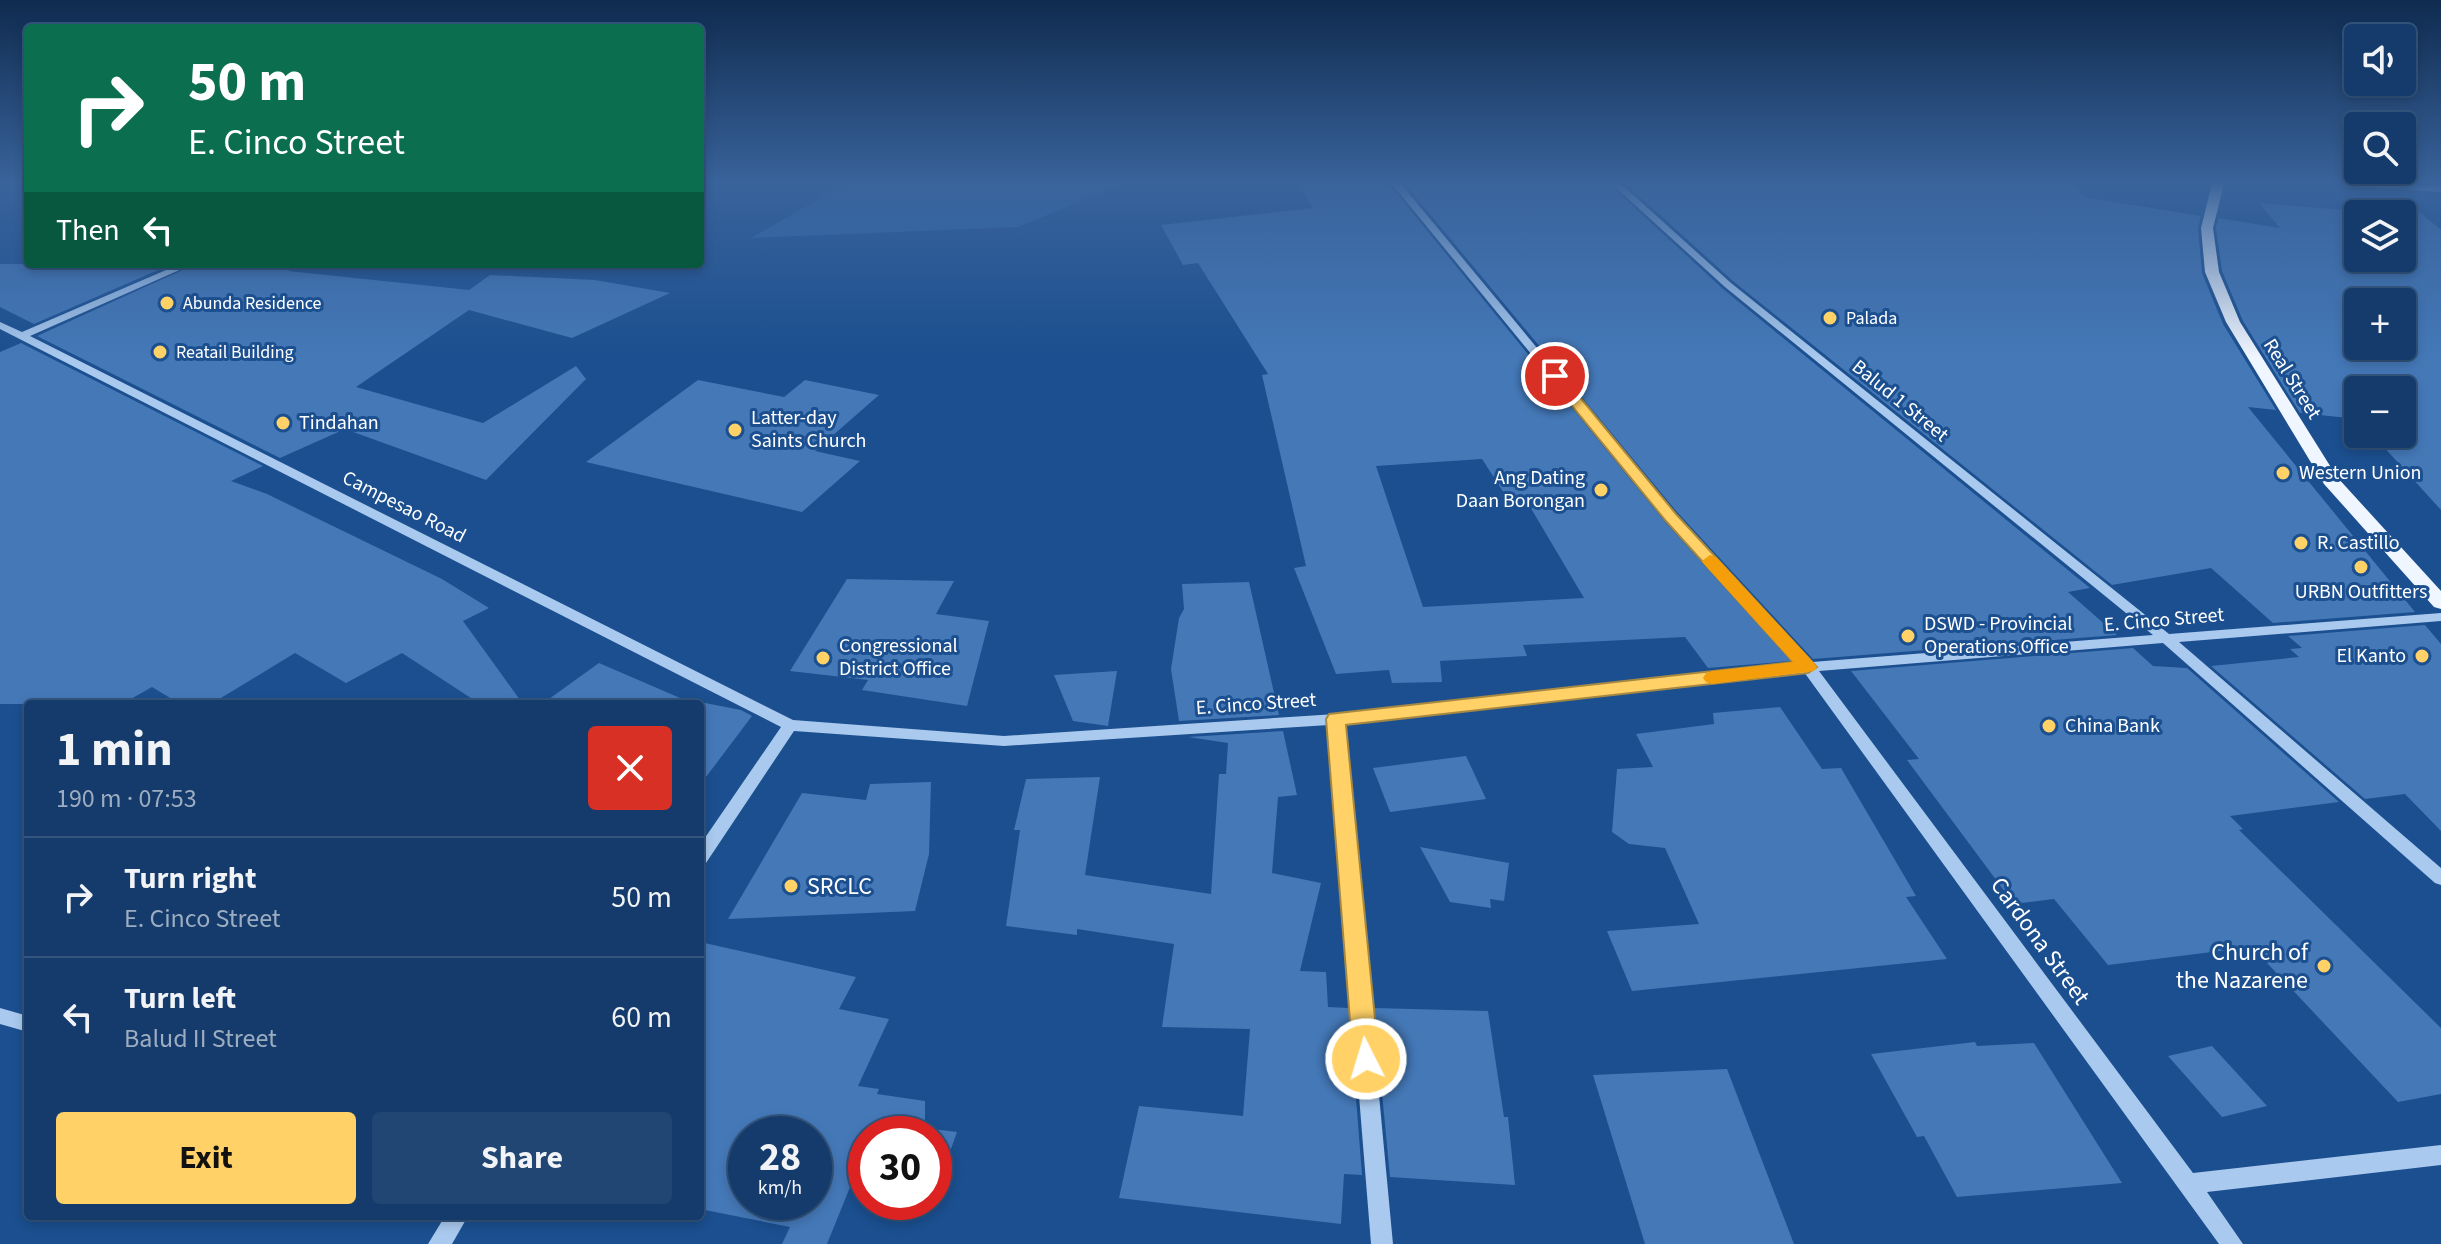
<!DOCTYPE html>
<meta charset="utf-8">
<style>
body{margin:0;font-family:"Source Sans 3",sans-serif;background:#214673;color:#f1f3f6;height:100vh;display:flex;flex-direction:column;font-size:30px;white-space:nowrap}
*{box-sizing:border-box;margin:0}
p{font-size:26px;color:#9dadc1}
.icon{flex:none;width:44px;height:44px;fill:none;stroke:currentColor;stroke-width:2;stroke-linecap:round;stroke-linejoin:round}
.map{position:relative;flex:1;overflow:hidden}
.sheet{position:absolute;left:24px;top:700px;width:680px;height:520px;display:flex;flex-direction:column;background:#143b6b;border-radius:8px;box-shadow:0 4px 12px #0003,0 0 0 2px #33557e}
.sheet>*{flex:none}
.hud{position:absolute;left:24px;top:24px;width:680px;height:244px;border-radius:8px;box-shadow:0 4px 12px #0003,0 0 0 2px #33557e;background:#0b6e4f;color:#fff;overflow:hidden}
.buttons{position:absolute;left:2344px;top:24px;display:grid;gap:16px}
.buttons a{display:grid;place-items:center;width:72px;height:72px;border-radius:8px;background:#143b6b;box-shadow:0 4px 12px #0003,0 0 0 2px #33557e;font-size:40px}
.speed{position:absolute;left:728px;top:1116px;display:flex;gap:16px;font-size:40px;font-weight:700;text-align:center}
.speed>*{display:grid;place-content:center;width:104px;height:104px;border-radius:50%;background:#143b6b;box-shadow:0 4px 12px #0003,0 0 0 2px #33557e;line-height:1}
.speed small{font-size:20px;font-weight:400}
.speed .limit{border:12px solid #d22;background:#fff;color:#111}
.pin{position:absolute;display:grid;place-items:center;width:68px;height:68px;color:#fff;margin:-34px;border:4px solid #fff;border-radius:50%;box-shadow:0 2px 8px #0007}
.me{position:absolute;width:88px;margin:-44px;rotate:355deg;stroke-linejoin:round;filter:drop-shadow(0 0 6px #0008)}
.turn{display:flex;align-items:center;gap:28px;height:168px;padding:0 32px;font-size:36px}
.turn .icon{width:104px;height:104px;stroke-width:2.5}
.turn b{display:block;font-size:56px;line-height:68px}
.then{display:flex;align-items:center;height:76px;padding:0 32px;background:#0003;gap:16px;font-size:30px}
.round{display:grid;place-items:center;flex:none;width:84px;height:84px;border-radius:8px;background:#214673}
.head{display:flex;align-items:center;justify-content:space-between;height:136px;padding:0 32px}
h1{font-size:48px;font-weight:700;line-height:60px}
.cta{display:flex;gap:16px;margin-top:auto;padding:16px 32px}
.cta a{flex:1;height:92px;border-radius:8px;background:#ffd166;color:#111;font-size:32px;font-weight:700;line-height:92px;text-align:center}
.cta a+a{background:#214673;color:#f1f3f6}
ul{padding:0;list-style:none}
li{display:flex;align-items:center;gap:24px;height:120px;padding:0 32px;border-top:2px solid #33557e}
li div{flex:1}
li b{display:block;font-size:30px}
li em{font-style:normal}
.map>svg:first-child{display:block}
</style>
<div class="map">
<svg width="2441" height="1244" viewBox="0 0 2441 1244">
<rect width="100%" height="100%" fill="#1b4f8f"/>
<path fill="#2e69ad" d="M 845,184 L 1122,184 L 1018,227 L 751,238 Z"/>
<g fill="#4478b7" fill-rule="evenodd">
<path d="M 1298,184 L 1389,184 L 1665,522 L 1791,661 L 1708,668 L 1685,637 L 1523,645 L 1527,656 L 1440,661 L 1442,682 L 1392,683 L 1389,670 L 1336,674 L 1294,568 L 1306,566 L 1262,375 L 1268,374 L 1198,263 L 1183,265 L 1161,225 L 1313,208 ZM 1482,459 L 1513,507 L 1529,505 L 1584,598 L 1423,607 L 1376,466 Z"/>
<path d="M 1405,184 L 1609,184 L 1723,289 L 2090,588 L 2068,592 L 2117,635 L 1813,659 L 1677,512 Z"/>
<path d="M 1626,184 L 2074,184 L 2084,197 L 2201,216 L 2198,228 L 2202,273 L 2223,324 L 2276,410 L 2248,407 L 2415,612 L 2273,623 L 2211,568 L 2112,585 L 1733,281 Z"/>
<path d="M 2259,203 L 2356,211 L 2346,203 L 2413,207 L 2441,230 L 2441,510 L 2372,434 L 2402,434 L 2402,390 L 2358,390 L 2358,419 L 2300,413 L 2243,321 L 2222,271 L 2216,228 L 2218,218 L 2280,228 ZM 2358,214 L 2402,214 L 2402,258 L 2358,258 ZM 2358,302 L 2402,302 L 2402,346 L 2358,346 Z"/>
<path d="M 0,264 L 172,264 L 34,324 L 0,307 Z"/>
<path d="M 196,264 L 303,264 L 288,271 L 469,290 L 490,275 L 595,280 L 670,293 L 572,338 L 469,310 L 356,387 L 483,423 L 576,366 L 586,379 L 486,480 L 345,429 L 280,458 L 37,336 Z"/>
<path d="M 21,343 L 263,466 L 231,481 L 267,494 L 442,579 L 489,608 L 463,621 L 523,704 L 480,704 L 402,653 L 346,683 L 295,653 L 211,704 L 180,704 L 152,687 L 122,704 L 0,704 L 0,352 Z"/>
<path d="M 698,380 L 784,397 L 805,380 L 879,395 L 815,451 L 860,461 L 802,512 L 586,462 Z"/>
<path d="M 847,579 L 954,581 L 936,614 L 989,621 L 967,706 L 862,690 L 868,680 L 790,671 Z"/>
<path d="M 1249,582 L 1279,715 L 1179,721 L 1171,669 L 1179,618 L 1184,609 L 1182,584 Z"/>
<path d="M 2425,625 L 2441,644 L 2441,831 L 2405,794 L 2365,799 L 2211,666 L 2299,657 L 2290,649 L 2302,648 L 2288,636 Z"/>
<path d="M 2133,648 L 2153,666 L 2187,668 L 2339,802 L 2230,816 L 2243,829 L 2239,830 L 2441,1028 L 2441,1094 L 2398,1102 L 2252,947 L 2108,965 L 2054,899 L 2014,904 L 1907,760 L 1919,759 L 1851,671 Z"/>
<path d="M 599,663 L 694,704 L 542,704 Z"/>
<path d="M 1117,671 L 1108,726 L 1073,721 L 1054,675 Z"/>
<path d="M 700,702 L 741,710 L 752,716 L 700,785 Z"/>
<path d="M 1780,707 L 1822,769 L 1841,768 L 1916,896 L 1906,897 L 1947,959 L 1632,991 L 1607,931 L 1699,924 L 1665,848 L 1629,844 L 1612,832 L 1617,769 L 1653,767 L 1636,734 L 1714,724 L 1713,713 Z"/>
<path d="M 1283,731 L 1297,795 L 1278,797 L 1272,873 L 1321,883 L 1300,971 L 1326,972 L 1328,1007 L 1349,1008 L 1362,1175 L 1344,1174 L 1341,1224 L 1119,1198 L 1139,1106 L 1243,1116 L 1250,1029 L 1162,1027 L 1174,944 L 1077,929 L 1077,935 L 1006,926 L 1020,830 L 1014,830 L 1026,779 L 1100,777 L 1085,875 L 1211,894 L 1219,774 L 1226,774 L 1228,743 L 1188,737 Z"/>
<path d="M 1466,756 L 1486,799 L 1390,812 L 1373,768 Z"/>
<path d="M 931,782 L 929,854 L 915,911 L 728,919 L 802,793 L 866,800 L 870,784 Z"/>
<path d="M 1420,847 L 1509,863 L 1504,901 L 1490,899 L 1491,908 L 1450,902 Z"/>
<path d="M 700,942 L 856,977 L 839,1009 L 889,1019 L 858,1086 L 879,1089 L 877,1094 L 925,1101 L 925,1128 L 957,1132 L 942,1174 L 934,1172 L 934,1134 L 866,1134 L 866,1161 L 861,1160 L 827,1244 L 782,1244 L 790,1227 L 700,1209 ZM 746,1134 L 814,1134 L 814,1202 L 746,1202 Z"/>
<path d="M 1374,1008 L 1488,1011 L 1504,1117 L 1508,1117 L 1515,1185 L 1390,1177 Z"/>
<path d="M 1975,1042 L 1977,1046 L 2034,1043 L 2122,1183 L 1957,1197 L 1924,1136 L 1917,1137 L 1871,1054 Z"/>
<path d="M 2212,1046 L 2267,1106 L 2222,1117 L 2168,1056 Z"/>
<path d="M 1727,1069 L 1794,1244 L 1645,1244 L 1593,1075 Z"/>
</g>
<g fill="none" stroke-linecap="round" stroke-linejoin="round">
<g fill="#a9c9ee" fill-rule="evenodd">
<path d="M 1392,184 L 1401,184 L 1675,514 L 1812,662 L 2153,635 L 1725,287 L 1612,184 L 1621,184 L 1731,283 L 2169,634 L 2441,613 L 2441,621 L 2179,642 L 2441,868 L 2441,885 L 2435,883 L 2163,643 L 1819,671 L 2193,1173 L 2441,1145 L 2441,1165 L 2207,1192 L 2243,1244 L 2219,1244 L 1804,672 L 1344,723 L 1393,1244 L 1371,1244 L 1329,725 L 1004,746 L 794,731 L 706,863 L 700,865 L 700,845 L 781,727 L 0,329 L 0,322 L 22,332 L 180,264 L 193,264 L 30,336 L 793,720 L 1004,736 L 1336,714 L 1797,663 L 1667,520 Z"/>
<path d="M 2357,184 L 2441,186 L 2441,192 L 2361,187 Z"/>
<path d="M 0,1008 L 28,1016 L 28,1032 L 0,1024 Z"/>
<path d="M 445,1216 L 468,1216 L 452,1244 L 428,1244 Z"/>
</g>
<path fill="#f0f6ff" fill-rule="evenodd" d="M 2212,184 L 2224,184 L 2213,228 L 2219,272 L 2240,322 L 2337,477 L 2441,591 L 2441,609 L 2434,607 L 2324,484 L 2226,322 L 2205,272 L 2201,228 Z"/>
</g>
<linearGradient id="sky" x2="0" y2="1"><stop stop-color="#0f2b4f"/><stop offset="0.51" stop-color="#39639b"/><stop offset="1" stop-color="#39639b" stop-opacity="0"/></linearGradient>
<rect width="2441" height="358" fill="url(#sky)"/>
<path fill="#ffd166" stroke="#a68842" stroke-width="2" d="M 1555,372 L 1560,373 L 1676,514 L 1817,667 L 1808,673 L 1346,725 L 1379,1059 L 1375,1067 L 1366,1070 L 1357,1067 L 1353,1059 L 1326,719 L 1329,714 L 1793,662 L 1665,520 L 1550,379 L 1550,373 Z"/>
<path fill="#f59e0b" d="M 1710,555 L 1716,557 L 1814,663 L 1817,667 L 1814,671 L 1712,684 L 1706,682 L 1703,678 L 1706,673 L 1712,671 L 1793,662 L 1704,564 L 1702,561 Z"/>
<g fill="#ffd166" stroke="#1b4f8f" stroke-width="3">
<circle cx="167" cy="303" r="8"/>
<circle cx="1830" cy="318" r="8"/>
<circle cx="160" cy="352" r="8"/>
<circle cx="283" cy="423" r="8"/>
<circle cx="735" cy="430" r="8"/>
<circle cx="2283" cy="473" r="8"/>
<circle cx="1601" cy="490" r="8"/>
<circle cx="2301" cy="543" r="8"/>
<circle cx="2361" cy="567" r="8"/>
<circle cx="1908" cy="636" r="8"/>
<circle cx="2422" cy="656" r="8"/>
<circle cx="823" cy="658" r="8"/>
<circle cx="2049" cy="726" r="8"/>
<circle cx="791" cy="886" r="8"/>
<circle cx="2324" cy="966" r="8"/>
</g>
<g text-anchor="middle" dominant-baseline="central" stroke-width="6" stroke-linejoin="round" paint-order="stroke">
<g font-size="18" fill="#fff" stroke="#1b4f8f" text-anchor="start">
<text x="183" y="303">Abunda Residence</text>
<text x="1846" y="318">Palada</text>
<text x="176" y="352">Reatail Building</text>
</g>
<g font-size="20" fill="#fff" stroke="#1b4f8f">
<text transform="translate(2292 379) rotate(58)">Real Street</text>
<text transform="translate(1900 401) rotate(39)">Balud 1 Street</text>
<text transform="translate(404 507) rotate(27)">Campesao Road</text>
<text transform="translate(2164 620) rotate(-5)">E. Cinco Street</text>
<text transform="translate(1256 704) rotate(-4)">E. Cinco Street</text>
</g>
<g font-size="20" fill="#fff" stroke="#1b4f8f" text-anchor="start">
<text x="751" y="418">Latter-day<tspan x="751" dy="23">Saints Church</tspan></text>
<text x="299" y="423">Tindahan</text>
<text x="2299" y="473">Western Union</text>
<text x="1585" y="478" text-anchor="end">Ang Dating<tspan x="1585" dy="23">Daan Borongan</tspan></text>
<text x="2317" y="543">R. Castillo</text>
<text x="2361" y="592" text-anchor="middle">URBN Outfitters</text>
<text x="1924" y="624">DSWD - Provincial<tspan x="1924" dy="23">Operations Office</tspan></text>
<text x="839" y="646">Congressional<tspan x="839" dy="23">District Office</tspan></text>
<text x="2406" y="656" text-anchor="end">El Kanto</text>
<text x="2065" y="726">China Bank</text>
</g>
<g font-size="24" fill="#fff" stroke="#1b4f8f" text-anchor="start">
<text x="807" y="886">SRCLC</text>
<text x="2308" y="952" text-anchor="end">Church of<tspan x="2308" dy="28">the Nazarene</tspan></text>
</g>
<g font-size="24" fill="#fff" stroke="#1b4f8f">
<text transform="translate(2040 941) rotate(54)">Cardona Street</text>
</g>
</g>
</svg>
<div class="buttons">
<a><svg class="icon" aria-label="sound" viewBox="0 0 24 24"><path d="M4 9h4l5-4v14l-5-4H4zM17 9q2 3 0 6"/></svg></a>
<a><svg class="icon" aria-label="search" viewBox="0 0 24 24"><circle cx="10" cy="10" r="6"/><path d="M15 15l6 6"/></svg></a>
<a><svg class="icon" aria-label="layers" viewBox="0 0 24 24"><path d="M12 4l9 5-9 5-9-5zM3 14l9 5 9-5"/></svg></a>
<a>+</a>
<a>−</a>
</div>
<div class="speed"><div>28<small>km/h</small></div><div class="limit">30</div></div>
<div class="pin" style="left:1555px;top:376px;background:#d93025"><svg class="icon" aria-label="arrive" viewBox="0 0 24 24"><path d="M6 21V4h12l-3 4 3 4H6"/></svg></div>
<svg class="me" style="left:1366px;top:1059px" viewBox="-20 -20 40 40"><circle r="17" fill="#ffd166" stroke="#fff" stroke-width="3"/><path d="M0-11L8 9 0 5-8 9z" fill="#fff"/></svg>
<div class="hud">
<div class="turn"><svg class="icon" aria-label="right" viewBox="0 0 24 24"><path d="M7 20v-9h11M14 6l5 5-5 5"/></svg><div><b>50 m</b>E. Cinco Street</div></div>
<div class="then">Then<svg class="icon" aria-label="left" viewBox="0 0 24 24"><path d="M17 20v-9H6M10 6l-5 5 5 5"/></svg></div>
</div>
<section class="sheet">
<div class="head"><div><h1>1 min</h1><p>190 m · 07:53</p></div><a class="round" style="background:#d93025;color:#fff"><svg class="icon" aria-label="close" viewBox="0 0 24 24"><path d="M6 6l12 12M18 6L6 18"/></svg></a></div>
<ul>
<li><svg class="icon" aria-label="right" viewBox="0 0 24 24"><path d="M7 20v-9h11M14 6l5 5-5 5"/></svg><div><b>Turn right</b><p>E. Cinco Street</p></div><em>50 m</em></li>
<li><svg class="icon" aria-label="left" viewBox="0 0 24 24"><path d="M17 20v-9H6M10 6l-5 5 5 5"/></svg><div><b>Turn left</b><p>Balud II Street</p></div><em>60 m</em></li>
</ul>
<div class="cta"><a>Exit</a><a>Share</a></div>
</section>
</div>
